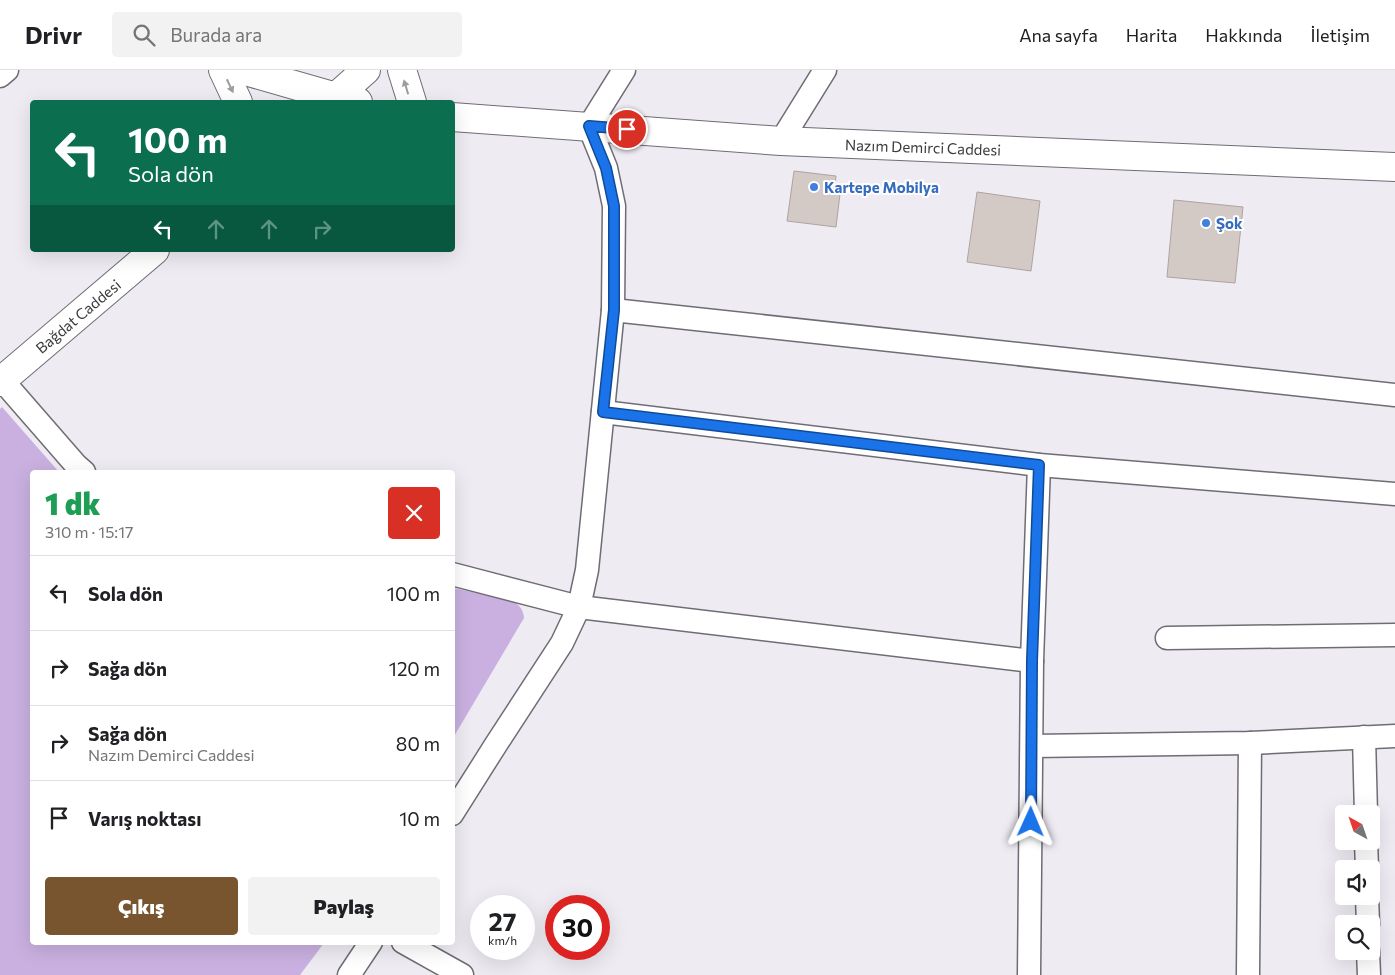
<!DOCTYPE html>
<html lang="tr">
<meta charset="utf-8">
<style>
body{margin:0;font-family:Commissioner,sans-serif;background:#f2f2f2;color:#202124;height:100vh;display:flex;flex-direction:column;font-size:19px;white-space:nowrap}
*{box-sizing:border-box;margin:0}
p{font-size:16px;color:#757577}
.icon{flex:none;width:28px;height:28px;fill:none;stroke:currentColor;stroke-width:2;stroke-linecap:round;stroke-linejoin:round}
.map{position:relative;flex:1;overflow:hidden}
.side{position:absolute;left:30px;top:400px;width:425px;height:475px;display:flex;flex-direction:column;background:#fff;border-radius:5px;box-shadow:0 5px 20px #0002}
.side>*{flex:none}
.guide{position:absolute;left:30px;top:30px;width:425px;height:152px;border-radius:5px;box-shadow:0 5px 20px #0002;background:#0b6e4f;color:#fff;overflow:hidden}
.needle{width:32px;rotate:320deg}
.buttons{position:absolute;left:1335px;top:735px;display:grid;gap:10px}
.buttons a{display:grid;place-items:center;width:45px;height:45px;border-radius:5px;background:#fff;box-shadow:0 5px 20px #0002;font-size:25px}
.speed{position:absolute;left:470px;top:825px;display:flex;gap:10px;font-size:25px;font-weight:700;text-align:center}
.speed>*{display:grid;place-content:center;width:65px;height:65px;border-radius:50%;background:#fff;box-shadow:0 5px 20px #0002;line-height:1}
.speed small{font-size:12px;font-weight:400}
.speed .limit{border:8px solid #d22;background:#fff;color:#111}
.pin{position:absolute;display:grid;place-items:center;width:42px;height:42px;color:#fff;margin:-21px;border:2px solid #fff;border-radius:50%;box-shadow:0 1px 5px #0007}
.me{position:absolute;width:55px;margin:-28px;rotate:1deg;stroke-linejoin:round;filter:drop-shadow(0 0 4px #0008)}
.turn{display:flex;align-items:center;gap:18px;height:105px;padding:0 15px;font-size:22px}
.turn .icon{width:65px;height:65px;stroke-width:2.5}
.turn b{display:block;font-size:35px;line-height:42px}
.lanes{display:flex;align-items:center;height:48px;padding:0 15px;background:#0003;justify-content:center;gap:25px;direction:ltr}
.lanes .off{opacity:.35}
.round{display:grid;place-items:center;flex:none;width:52px;height:52px;border-radius:5px;background:#f2f2f2}
.head{display:flex;align-items:center;justify-content:space-between;height:85px;padding:0 15px}
h1{font-size:30px;font-weight:800;line-height:38px;color:#1e9e55}
.action{display:flex;gap:10px;margin-top:auto;padding:10px 15px}
.action a{flex:1;height:58px;border-radius:5px;background:#78552e;color:#fff;font-size:20px;font-weight:800;line-height:58px;text-align:center}
.action a+a{background:#f2f2f2;color:#202124}
ul{padding:0;list-style:none}
li{display:flex;align-items:center;gap:15px;height:75px;padding:0 15px;border-top:1px solid #e0e0e0}
li div{flex:1}
li b{display:block;font-size:19px}
li em{font-style:normal}
header{display:flex;align-items:center;gap:30px;box-sizing:border-box;height:70px;padding:0 25px;background:#fff;border-bottom:1px solid #e0e0e0}
header strong{font-size:24px}
nav{display:flex;gap:28px;margin-inline-start:auto;font-size:18px}
.search{width:350px;height:45px;background:#f2f2f2;display:flex;align-items:center;gap:12px;box-sizing:border-box;padding:0 18px;border-radius:5px;color:#757577;font-size:19px}
.map>svg:first-child{display:block}
</style>
<header>
<strong>Drivr</strong>
<div class="search"><svg class="icon" aria-label="search" viewBox="0 0 24 24"><circle cx="10" cy="10" r="6"/><path d="M15 15l6 6"/></svg>Burada ara</div>
<nav><a>Ana sayfa</a><a>Harita</a><a>Hakkında</a><a>İletişim</a></nav>
</header>
<div class="map">
<svg width="1395" height="905" viewBox="0 0 1395 905">
<rect width="100%" height="100%" fill="#efebf3"/>
<g fill="#c9b0e0">
<path d="M 2,337 L 59,402 L 32,402 L 32,872 L 324,873 L 300,905 L 0,905 L 0,339 Z"/>
<path d="M 453,518 L 511,530 C 519,535 523,538 524,548 L 453,668 Z"/>
</g>
<g fill="#d3cac6" stroke="#ada4a0">
<path d="M 794,101 L 836,106 L 834,123 L 840,124 L 836,157 L 787,151 Z"/>
<path d="M 977,122 L 1040,131 L 1031,201 L 967,192 Z"/>
<path d="M 1174,130 L 1243,137 L 1235,213 L 1167,207 Z"/>
</g>
<g fill="none" stroke-linecap="round" stroke-linejoin="round">
<g stroke="#6f6c73" stroke-width="25">
<g id="minor">
<path d="M 0,6 L 7,0"/>
<path d="M 781,71 L 825,0"/>
<path d="M 613,240 L 1395,325"/>
<path d="M 2,310 L 76,395 L 84,402"/>
<path d="M 603,342 L 1039,395 L 1395,424"/>
<path d="M 452,504 L 579,537 L 1032,591"/>
<path d="M 1167,568 L 1395,565"/>
<path d="M 1364,667 L 1366,744"/>
<path d="M 1032,676 L 1250,673 L 1395,666"/>
<path d="M 452,744 L 495,676 L 562,573 L 579,537 L 587,500 L 613,240 L 614,136 L 606,98 L 589,56 L 624,0"/>
<path d="M 1366,771 L 1367,799"/>
<path d="M 1367,826 L 1368,854"/>
<path d="M 403,872 L 462,905"/>
<path d="M 1368,881 L 1369,905"/>
<path d="M 349,905 L 371,872"/>
<path d="M 1029,905 L 1032,591 L 1039,395"/>
<path d="M 1248,905 L 1250,673"/>
</g>
</g>
<g stroke="#6f6c73" stroke-width="30">
<g id="tertiary">
<path d="M 402,0 L 412,32"/>
<path d="M 336,27 L 358,32"/>
<path d="M 452,47 L 781,71 L 1395,97"/>
</g>
</g>
<g stroke="#6f6c73" stroke-width="30">
<g id="secondary">
<path d="M 223,0 L 238,32"/>
<path d="M 242,0 L 336,27"/>
<path d="M 330,32 L 366,0"/>
<path d="M 0,312 L 155,180"/>
</g>
</g>
<use href="#minor" stroke="#fff" stroke-width="22"/>
<use href="#tertiary" stroke="#fff" stroke-width="28"/>
<use href="#secondary" stroke="#fff" stroke-width="28"/>
</g>
<defs><path id="oneway-solid" d="M-6-.8H1V-3.2L6.5 0L1 3.2V.8H-6Z" transform="scale(1.25)"/></defs>
<g fill="#9e9d9e">
<use href="#oneway-solid" transform="translate(230 16) rotate(65)"/>
<use href="#oneway-solid" transform="translate(406 17) rotate(-107)"/>
</g>
<g fill="none" stroke-linecap="round" stroke-linejoin="round">
<g stroke="#114b97" stroke-width="12">
<path id="route" d="M 627,59 L 589,56 L 606,98 L 614,136 L 614,240 L 603,342 L 1039,395 L 1032,591 L 1031,752"/>
</g>
<use href="#route" stroke="#1a73e8" stroke-width="9"/>
</g>
<g fill="#3f7fe0" stroke="#fff" stroke-width="2">
<circle cx="814" cy="117" r="5"/>
<circle cx="1206" cy="153" r="5"/>
</g>
<g text-anchor="middle" dominant-baseline="central" stroke-width="4" stroke-linejoin="round" paint-order="stroke">
<g font-size="15" fill="#3c3b3e" stroke="#fff">
<text transform="translate(923 77) rotate(2)">Nazım Demirci Caddesi</text>
<text transform="translate(78 246) rotate(-40)">Bağdat Caddesi</text>
</g>
<g font-size="15" font-weight="bold" fill="#366cbe" stroke="#fff" text-anchor="start">
<text x="824" y="117">Kartepe Mobilya</text>
<text x="1216" y="153">Şok</text>
</g>
</g>
</svg>
<div class="buttons">
<a><svg class="needle" viewBox="-14 -14 28 28"><path d="M0-13l5 13h-10z" fill="#e53935"/><path d="M0 13l5-13h-10z" fill="#757577"/></svg></a>
<a><svg class="icon" aria-label="sound" viewBox="0 0 24 24"><path d="M4 9h4l5-4v14l-5-4H4zM17 9q2 3 0 6"/></svg></a>
<a><svg class="icon" aria-label="search" viewBox="0 0 24 24"><circle cx="10" cy="10" r="6"/><path d="M15 15l6 6"/></svg></a>
</div>
<div class="speed"><div>27<small>km/h</small></div><div class="limit">30</div></div>
<div class="pin" style="left:627px;top:59px;background:#d93025"><svg class="icon" aria-label="arrive" viewBox="0 0 24 24"><path d="M6 21V4h12l-3 4 3 4H6"/></svg></div>
<svg class="me" style="left:1031px;top:752px" viewBox="-20 -20 40 40"><path d="M0-17L14 15 0 8-14 15z" fill="#1a73e8" stroke="#fff" stroke-width="4"/></svg>
<div class="guide">
<div class="turn"><svg class="icon" aria-label="left" viewBox="0 0 24 24"><path d="M17 20v-9H6M10 6l-5 5 5 5"/></svg><div><b>100 m</b>Sola dön</div></div>
<div class="lanes"><svg class="icon" aria-label="left" viewBox="0 0 24 24"><path d="M17 20v-9H6M10 6l-5 5 5 5"/></svg><svg class="icon off" aria-label="ahead" viewBox="0 0 24 24"><path d="M12 20V5M6 11l6-6 6 6"/></svg><svg class="icon off" aria-label="ahead" viewBox="0 0 24 24"><path d="M12 20V5M6 11l6-6 6 6"/></svg><svg class="icon off" aria-label="right" viewBox="0 0 24 24"><path d="M7 20v-9h11M14 6l5 5-5 5"/></svg></div>
</div>
<section class="side">
<div class="head"><div><h1>1 dk</h1><p>310 m · 15:17</p></div><a class="round" style="background:#d93025;color:#fff"><svg class="icon" aria-label="close" viewBox="0 0 24 24"><path d="M6 6l12 12M18 6L6 18"/></svg></a></div>
<ul>
<li><svg class="icon" aria-label="left" viewBox="0 0 24 24"><path d="M17 20v-9H6M10 6l-5 5 5 5"/></svg><div><b>Sola dön</b></div><em>100 m</em></li>
<li><svg class="icon" aria-label="right" viewBox="0 0 24 24"><path d="M7 20v-9h11M14 6l5 5-5 5"/></svg><div><b>Sağa dön</b></div><em>120 m</em></li>
<li><svg class="icon" aria-label="right" viewBox="0 0 24 24"><path d="M7 20v-9h11M14 6l5 5-5 5"/></svg><div><b>Sağa dön</b><p>Nazım Demirci Caddesi</p></div><em>80 m</em></li>
<li><svg class="icon" aria-label="arrive" viewBox="0 0 24 24"><path d="M6 21V4h12l-3 4 3 4H6"/></svg><div><b>Varış noktası</b></div><em>10 m</em></li>
</ul>
<div class="action"><a>Çıkış</a><a>Paylaş</a></div>
</section>
</div>
